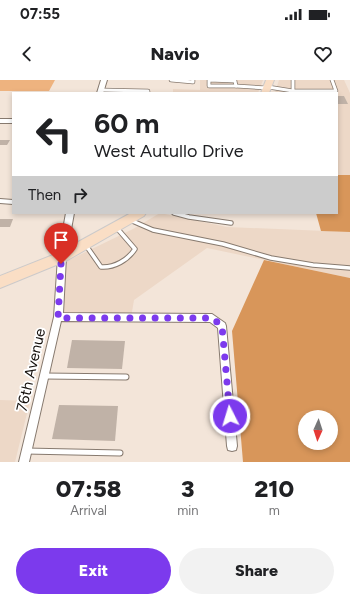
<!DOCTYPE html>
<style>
body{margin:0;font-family:Figtree,sans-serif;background:#f2f2f2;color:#202124;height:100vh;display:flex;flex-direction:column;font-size:15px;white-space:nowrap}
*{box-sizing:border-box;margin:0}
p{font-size:13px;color:#757577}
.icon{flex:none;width:22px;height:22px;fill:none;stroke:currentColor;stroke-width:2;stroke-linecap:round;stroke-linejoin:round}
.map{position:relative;height:382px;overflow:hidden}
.drawer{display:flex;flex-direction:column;background:#fff;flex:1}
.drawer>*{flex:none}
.banner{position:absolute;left:12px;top:12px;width:326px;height:122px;border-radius:0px;box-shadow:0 2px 6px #0003;background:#fff;color:#202124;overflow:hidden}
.needle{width:26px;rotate:183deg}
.buttons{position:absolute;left:298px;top:330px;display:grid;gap:8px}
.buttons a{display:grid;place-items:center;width:40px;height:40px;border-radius:50%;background:#fff;box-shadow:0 2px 6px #0003;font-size:20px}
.pin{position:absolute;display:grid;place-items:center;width:34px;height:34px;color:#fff;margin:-41px -17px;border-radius:50% 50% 50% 0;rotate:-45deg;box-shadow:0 0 4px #0007}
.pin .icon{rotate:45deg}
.me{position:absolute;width:44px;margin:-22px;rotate:355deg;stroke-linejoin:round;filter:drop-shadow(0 0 3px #0008)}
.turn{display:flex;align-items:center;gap:14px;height:84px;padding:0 16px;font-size:18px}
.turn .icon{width:52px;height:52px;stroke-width:2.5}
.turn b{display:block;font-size:28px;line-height:34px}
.then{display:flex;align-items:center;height:38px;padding:0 16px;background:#0003;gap:8px;font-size:15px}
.eta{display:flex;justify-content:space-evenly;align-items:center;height:68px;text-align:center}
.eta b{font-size:24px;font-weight:800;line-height:28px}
.cta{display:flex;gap:8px;margin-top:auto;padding:8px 16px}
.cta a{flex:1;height:46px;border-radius:24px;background:#7c3aed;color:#fff;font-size:16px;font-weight:800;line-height:46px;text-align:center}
.cta a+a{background:#f2f2f2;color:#202124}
.status{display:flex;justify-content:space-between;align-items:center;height:28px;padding:0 20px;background:#fff;direction:ltr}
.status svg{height:11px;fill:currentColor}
header{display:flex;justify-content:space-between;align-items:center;height:52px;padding:0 16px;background:#fff;font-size:18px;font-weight:800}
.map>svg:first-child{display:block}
</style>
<div class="status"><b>07:55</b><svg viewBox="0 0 49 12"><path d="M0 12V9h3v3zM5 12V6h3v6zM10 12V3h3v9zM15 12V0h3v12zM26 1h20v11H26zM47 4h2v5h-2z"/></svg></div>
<header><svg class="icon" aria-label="back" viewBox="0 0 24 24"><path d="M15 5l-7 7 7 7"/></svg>Navio<svg class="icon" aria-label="heart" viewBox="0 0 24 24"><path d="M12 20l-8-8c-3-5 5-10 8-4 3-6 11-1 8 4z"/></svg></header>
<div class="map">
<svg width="350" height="382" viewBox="0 0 350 382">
<rect width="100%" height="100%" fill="#f3e5d9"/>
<g fill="#edd8c7">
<path d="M 200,0 L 263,0 L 258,13 L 173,13 L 173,9 L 200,10 Z"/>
<path d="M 279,0 L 344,0 L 350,13 L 350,95 L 337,95 L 337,13 L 275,13 Z"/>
<path d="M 160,133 L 227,147 L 350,152 L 350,198 L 207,168 L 134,220 L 131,238 L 58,237 L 61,184 L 133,149 Z"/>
<path d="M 0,320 L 30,321 L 15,382 L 0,382 Z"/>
</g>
<path fill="#eeb37f" d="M 0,0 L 55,0 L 49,11 L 0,11 Z"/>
<g fill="#d8965a" fill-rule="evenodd">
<path d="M 337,95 L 350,95 L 350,152 L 321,151 L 316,133 L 337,133 Z"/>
<path d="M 264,180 L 350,198 L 350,382 L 243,382 L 232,251 ZM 305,337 L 331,337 L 331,363 L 305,363 Z"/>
</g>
<g fill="#c0b2a7">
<path d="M 337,16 L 344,16 L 348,24 L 337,24 Z"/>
<path d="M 0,60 L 10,60 L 7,65 L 0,65 Z"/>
<path d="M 0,139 L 13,139 L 10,147 L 0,147 Z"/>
<path d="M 72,260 L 125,261 L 122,289 L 67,288 Z"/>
<path d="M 59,325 L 118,326 L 115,361 L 52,359 Z"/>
</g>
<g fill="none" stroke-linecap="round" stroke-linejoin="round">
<g stroke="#877a6f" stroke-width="4.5">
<g id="service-far2">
<path d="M 171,0 L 193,2 L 193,0"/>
<path d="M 209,0 L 235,1 L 236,6 L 209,6 Z"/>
<path d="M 293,0 L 293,11"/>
<path d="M 236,6 L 267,8"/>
<path d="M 268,7 L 293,11 L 336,11 L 332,0"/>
<path d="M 101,10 L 148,11 L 148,13"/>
</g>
</g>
<g stroke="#877a6f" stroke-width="5.5">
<g id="service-far1">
<path d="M 174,133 L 189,137 L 231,143"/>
<path d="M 130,140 L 153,150 L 223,164 L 271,178 L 313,185 L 350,188"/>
<path d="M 85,164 L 101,187 C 114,188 128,180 135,169 L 116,147"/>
</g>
</g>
<g stroke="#877a6f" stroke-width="7">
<g id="service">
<path d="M 45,296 L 126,297"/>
<path d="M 26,371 L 120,373"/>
</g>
</g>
<g stroke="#877a6f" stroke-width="2">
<g id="minor">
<path d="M 101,0 L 107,0 L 103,13 L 97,13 Z"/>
<rect x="0" y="39" width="13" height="4"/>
<path d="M 0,119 L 13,120 L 13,124 L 0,123 Z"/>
<path d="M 66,133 L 74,133 L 66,177 L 63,233 L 212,234 L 225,243 L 226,246 L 237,366 L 236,370 L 232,371 L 228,370 L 227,366 L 218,248 L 210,242 L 61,241 L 29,382 L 19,382 L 54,237 L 58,177 Z"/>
</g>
</g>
<g stroke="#cccaca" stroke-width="2">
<g id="primary">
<path d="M 266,0 L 274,0 L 269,13 L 261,13 Z"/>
<path d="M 131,133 L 146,133 L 144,136 L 66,181 L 0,208 L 0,196 L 58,173 Z"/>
</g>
</g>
<use href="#service-far2" stroke="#fff" stroke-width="3"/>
<use href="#service-far1" stroke="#fff" stroke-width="3.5"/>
<use href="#service" stroke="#fff" stroke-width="5"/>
<use href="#minor" fill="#fff" fill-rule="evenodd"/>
<use href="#primary" fill="#fadec5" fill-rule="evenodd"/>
</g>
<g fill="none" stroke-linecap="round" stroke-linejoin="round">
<path stroke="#7c3aed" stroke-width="7" stroke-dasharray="0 12.6" d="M 61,184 L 58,238 L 212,238 L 222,246 L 230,336"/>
</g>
<g text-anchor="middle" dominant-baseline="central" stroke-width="3.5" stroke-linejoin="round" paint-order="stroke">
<g font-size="15" fill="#15100c" stroke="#fff">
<text transform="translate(31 290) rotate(-77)">76th Avenue</text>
</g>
</g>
</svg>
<div class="buttons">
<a><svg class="needle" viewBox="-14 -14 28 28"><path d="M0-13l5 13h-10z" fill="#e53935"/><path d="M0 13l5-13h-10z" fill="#757577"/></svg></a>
</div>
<div class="pin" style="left:61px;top:184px;background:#d93025"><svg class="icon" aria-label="arrive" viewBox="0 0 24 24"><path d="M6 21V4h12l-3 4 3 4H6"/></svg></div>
<svg class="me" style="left:230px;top:336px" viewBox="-20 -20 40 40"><circle r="17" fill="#7c3aed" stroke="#fff" stroke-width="3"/><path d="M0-11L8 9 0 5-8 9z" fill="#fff"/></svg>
<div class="banner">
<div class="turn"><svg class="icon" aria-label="left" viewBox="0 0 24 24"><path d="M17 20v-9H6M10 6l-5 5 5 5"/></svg><div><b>60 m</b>West Autullo Drive</div></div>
<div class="then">Then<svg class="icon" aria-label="right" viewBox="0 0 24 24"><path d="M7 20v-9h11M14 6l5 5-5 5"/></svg></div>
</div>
</div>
<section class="drawer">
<div class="eta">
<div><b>07:58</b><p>Arrival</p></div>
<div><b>3</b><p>min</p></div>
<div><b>210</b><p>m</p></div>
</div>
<div class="cta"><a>Exit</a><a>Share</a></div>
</section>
